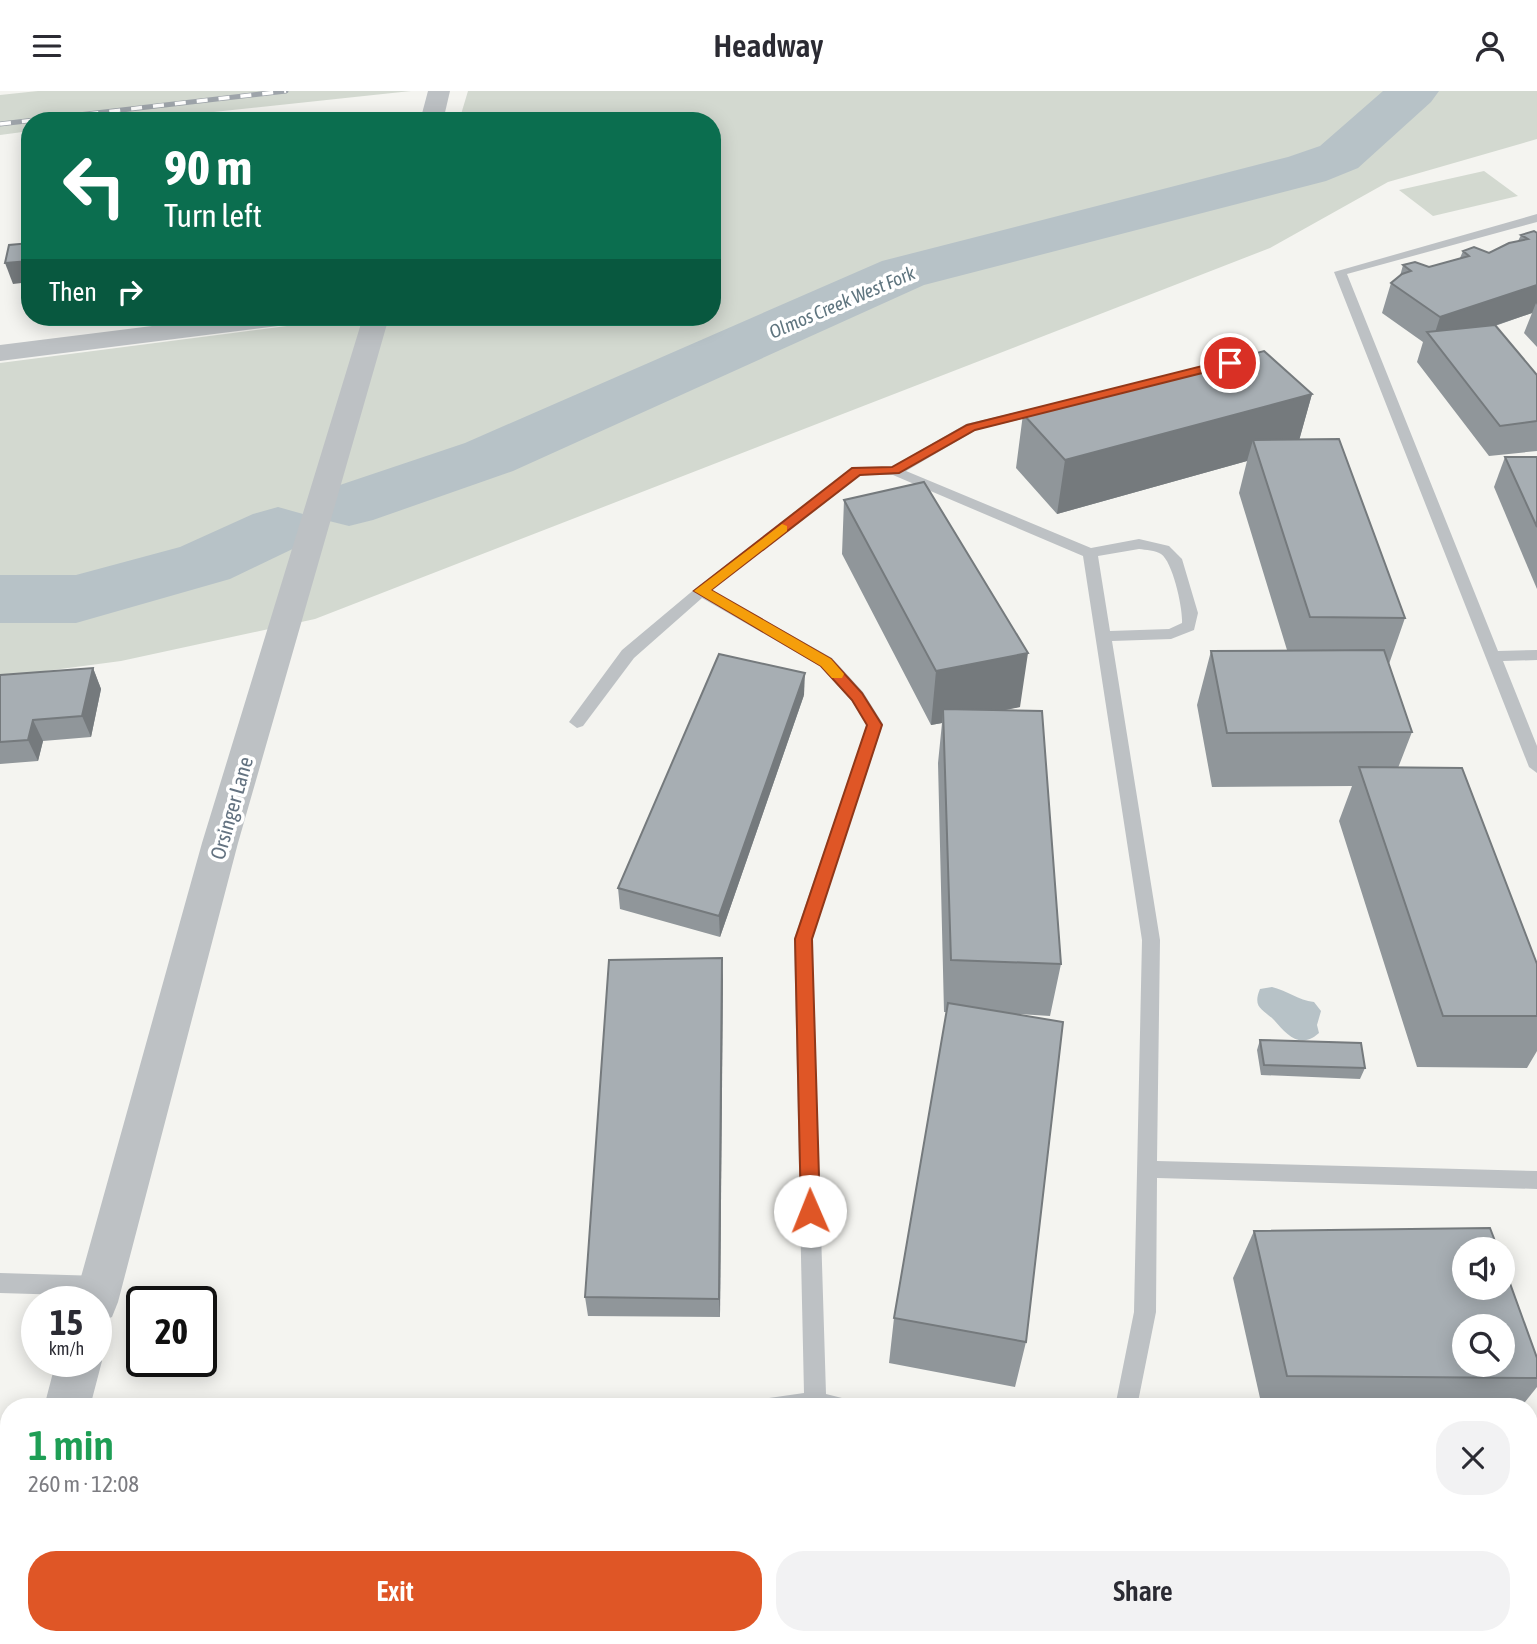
<!DOCTYPE html>
<meta charset="utf-8">
<style>
body{margin:0;font-family:"Asap Condensed",sans-serif;background:#f2f2f3;color:#2b2b33;height:100vh;display:flex;flex-direction:column;font-size:26px;white-space:nowrap}
*{box-sizing:border-box;margin:0}
p{font-size:23px;color:#7c7c81}
.icon{flex:none;width:38px;height:38px;fill:none;stroke:currentColor;stroke-width:2;stroke-linecap:round;stroke-linejoin:round}
.map{position:relative;flex:1;overflow:hidden}
.details{position:absolute;left:0px;top:1307px;width:1538px;height:247px;display:flex;flex-direction:column;background:#fff;border-radius:28px 28px 0 0;box-shadow:0 4px 18px #0003}
.details>*{flex:none}
.top-card{position:absolute;left:21px;top:21px;width:700px;height:214px;border-radius:28px;box-shadow:0 4px 18px #0003;background:#0b6e4f;color:#fff;overflow:hidden}
.fabs{position:absolute;left:1452px;top:1146px;display:grid;gap:14px}
.fabs a{display:grid;place-items:center;width:63px;height:63px;border-radius:50%;background:#fff;box-shadow:0 4px 18px #0003;font-size:35px}
.speed{position:absolute;left:21px;top:1195px;display:flex;gap:14px;font-size:35px;font-weight:700;text-align:center}
.speed>*{display:grid;place-content:center;width:91px;height:91px;border-radius:50%;background:#fff;box-shadow:0 4px 18px #0003;line-height:1}
.speed small{font-size:18px;font-weight:400}
.speed .limit{border:4px solid #111;border-radius:10px;background:#fff;color:#111}
.pin{position:absolute;display:grid;place-items:center;width:60px;height:60px;color:#fff;margin:-30px;border:4px solid #fff;border-radius:50%;box-shadow:0 2px 7px #0007}
.me{position:absolute;width:77px;margin:-38px;rotate:359deg;stroke-linejoin:round;filter:drop-shadow(0 0 5px #0008)}
.turn{display:flex;align-items:center;gap:24px;height:147px;padding:0 28px;font-size:32px}
.turn .icon{width:91px;height:91px;stroke-width:2.5}
.turn b{display:block;font-size:49px;line-height:60px}
.then{display:flex;align-items:center;height:66px;padding:0 28px;background:#0003;gap:14px;font-size:26px}
.round{display:grid;place-items:center;flex:none;width:74px;height:74px;border-radius:28px;background:#f2f2f3}
.headline{display:flex;align-items:center;justify-content:space-between;height:119px;padding:0 28px}
h1{font-size:42px;font-weight:600;line-height:52px;color:#1e9e55}
.cta{display:flex;gap:14px;margin-top:auto;padding:14px 28px}
.cta a{flex:1;height:80px;border-radius:28px;background:#df5626;color:#fff;font-size:28px;font-weight:600;line-height:80px;text-align:center}
.cta a+a{background:#f2f2f3;color:#2b2b33}
header{display:flex;justify-content:space-between;align-items:center;height:91px;padding:0 28px;background:#fff;font-size:32px;font-weight:600}
.map>svg:first-child{display:block}
</style>
<header><svg class="icon" aria-label="menu" viewBox="0 0 24 24"><path d="M4 6h16M4 12h16M4 18h16"/></svg>Headway<svg class="icon" aria-label="person" viewBox="0 0 24 24"><circle cx="12" cy="8" r="4"/><path d="M4 21q1-7 8-7t8 7"/></svg></header>
<div class="map">
<svg width="1537" height="1553" viewBox="0 0 1537 1553">
<rect width="100%" height="100%" fill="#f4f4f0"/>
<g fill="#d3d9d0">
<path d="M 38,0 L 411,0 L 129,30 L 30,30 L 30,40 L 0,44 L 0,4 Z"/>
<path d="M 468,0 L 1537,0 L 1537,48 L 1388,91 L 1270,157 L 315,528 L 121,570 L 0,586 L 0,272 L 357,226 L 712,226 L 712,30 L 459,30 Z"/>
<path d="M 1484,80 L 1518,105 L 1433,125 L 1399,99 Z"/>
</g>
<path fill="#b7c2c7" d="M 1272,896 C 1288,900 1298,909 1314,911 L 1321,920 L 1317,934 L 1319,942 C 1300,959 1287,944 1274,929 C 1263,918 1252,917 1260,898 Z"/>
<g fill="none" stroke-linecap="round" stroke-linejoin="round">
<g fill="#b7c2c7" fill-rule="evenodd">
<path d="M 1383,0 L 1439,0 L 1431,11 L 1358,77 L 1326,90 L 924,194 L 513,380 L 373,429 L 349,435 L 325,429 L 315,414 L 325,399 L 465,352 L 882,170 L 1288,66 L 1320,55 Z"/>
<path d="M 278,416 L 303,423 L 313,438 L 303,453 L 230,488 L 76,532 L 0,532 L 0,484 L 76,484 L 180,456 L 253,423 Z"/>
</g>
<g fill="#bdc1c4" fill-rule="evenodd">
<path d="M 1537,123 L 1537,131 L 1347,183 L 1498,560 L 1537,559 L 1537,569 L 1503,570 L 1537,655 L 1537,682 L 1529,676 L 1334,181 Z"/>
<path d="M 1046,314 L 1051,315 L 1051,321 L 976,339 L 906,380 L 1091,457 L 1139,448 L 1169,455 L 1182,468 L 1198,522 L 1194,539 L 1171,548 L 1112,550 L 1160,849 L 1157,1070 L 1537,1080 L 1537,1098 L 1157,1087 L 1156,1221 L 1137,1316 L 1115,1316 L 1134,1221 L 1142,849 L 1083,465 L 893,384 L 860,384 L 711,499 L 832,567 L 863,601 L 883,633 L 812,848 L 826,1303 L 846,1308 L 849,1316 L 759,1316 L 762,1308 L 804,1302 L 794,848 L 867,633 L 851,609 L 820,575 L 702,507 L 634,567 L 583,635 L 577,637 L 569,631 L 622,559 L 696,497 L 852,377 L 892,376 L 966,333 ZM 1139,458 C 1146,459 1155,459 1161,463 C 1173,471 1183,518 1182,532 L 1169,538 L 1110,540 L 1098,465 Z"/>
<path d="M 0,1182 L 100,1185 L 107,1188 L 111,1195 L 107,1202 L 100,1205 L 0,1202 Z"/>
<rect x="1530" y="1454" width="7" height="24"/>
<path d="M 1104,1545 L 1128,1545 L 1129,1553 L 1105,1553 Z"/>
</g>
<g fill="#bdc1c4" fill-rule="evenodd">
<path d="M 428,0 L 450,0 L 443,30 L 420,30 Z"/>
<path d="M 224,226 L 299,226 L 295,232 L 286,234 L 0,270 L 0,254 Z"/>
<path d="M 363,226 L 389,226 L 238,752 L 118,1211 L 112,1226 L 96,1232 L 96,1211 L 74,1211 L 202,752 Z"/>
<path d="M 96,1257 L 102,1270 L 90,1316 L 44,1316 L 56,1270 L 96,1270 Z"/>
<path d="M 9,1507 L 9,1545 L 31,1545 L 29,1553 L 0,1553 L 0,1510 Z"/>
</g>
<g stroke="#9ea4aa" stroke-width="5">
<path id="rail" d="M 0,33 L 286,0"/>
</g>
<use href="#rail" stroke="#fff" stroke-width="3.5" stroke-dasharray="11" stroke-linecap="butt"/>
</g>
<g fill="#90969a">
<path d="M 1537,142 L 1537,256 L 1524,242 L 1532,222 L 1495,235 L 1537,284 L 1537,360 L 1489,365 L 1417,271 L 1423,251 L 1382,222 L 1391,192 L 1400,185 L 1403,174 L 1429,176 L 1460,167 L 1463,160 L 1489,162 L 1518,150 L 1521,144 Z"/>
<path d="M 1312,303 L 1299,349 L 1405,527 L 1389,573 L 1412,641 L 1398,677 L 1537,873 L 1537,960 L 1527,977 L 1417,976 L 1339,730 L 1352,695 L 1212,696 L 1197,614 L 1211,560 L 1287,559 L 1239,402 L 1247,370 L 1057,423 L 1016,377 L 1023,323 Z"/>
<path d="M 1505,366 L 1537,366 L 1537,498 L 1494,396 Z"/>
<path d="M 844,409 L 1020,616 L 1003,619 L 1061,873 L 1050,925 L 1019,923 L 1026,1251 L 1015,1296 L 889,1272 L 894,1227 L 947,921 L 944,921 L 938,672 L 942,632 L 931,634 L 842,463 Z"/>
<path d="M 93,577 L 101,598 L 91,646 L 43,650 L 38,670 L 0,673 L 0,584 Z"/>
<path d="M 804,604 L 720,846 L 620,818 L 618,797 Z"/>
<path d="M 722,867 L 720,1226 L 588,1225 L 585,1206 Z"/>
<path d="M 1260,949 L 1365,977 L 1360,988 L 1261,984 L 1257,959 Z"/>
<path d="M 1254,1140 L 1537,1267 L 1537,1296 L 1521,1316 L 1262,1316 L 1233,1187 Z"/>
<path d="M 638,1545 L 846,1545 L 742,1547 L 638,1546 Z"/>
</g>
<g fill="#757a7d">
<path d="M 30,170 L 30,191 L 13,193 L 5,172 Z"/>
<path d="M 1537,194 L 1537,214 L 1536,212 L 1532,222 L 1437,254 L 1433,248 L 1440,226 Z"/>
<path d="M 1312,303 L 1297,357 L 1253,349 L 1247,370 L 1057,423 L 1065,369 Z"/>
<path d="M 1028,562 L 1020,616 L 944,631 L 943,618 L 942,632 L 931,634 L 936,580 Z"/>
<path d="M 93,577 L 101,598 L 91,646 L 82,625 Z"/>
<path d="M 805,582 L 804,604 L 720,846 L 719,825 Z"/>
<path d="M 33,629 L 43,650 L 38,670 L 28,649 Z"/>
<path d="M 722,867 L 723,888 L 720,1226 L 719,1208 Z"/>
</g>
<g fill="#a7aeb3" stroke="#757a7d" stroke-width="2" fill-rule="evenodd">
<path d="M 1534,140 L 1537,142 L 1537,194 L 1440,226 L 1391,192 L 1402,183 L 1411,180 L 1403,174 L 1415,171 L 1429,176 L 1469,165 L 1463,160 L 1474,156 L 1489,162 L 1509,152 L 1528,148 L 1521,144 Z"/>
<path d="M 30,152 L 30,170 L 5,172 L 9,154 Z"/>
<path d="M 1495,234 L 1537,284 L 1537,330 L 1500,335 L 1427,241 Z"/>
<path d="M 1264,260 L 1312,303 L 1065,369 L 1023,323 Z"/>
<path d="M 1339,348 L 1405,527 L 1310,526 L 1253,349 Z"/>
<path d="M 1505,366 L 1537,366 L 1537,436 Z"/>
<path d="M 924,391 L 1028,562 L 936,580 L 844,409 Z"/>
<path d="M 1384,559 L 1412,641 L 1227,642 L 1211,560 Z"/>
<path d="M 719,563 L 805,582 L 719,825 L 618,797 Z"/>
<path d="M 93,577 L 82,625 L 33,629 L 28,649 L 0,651 L 0,584 Z"/>
<path d="M 943,618 L 1042,620 L 1061,873 L 951,869 Z"/>
<path d="M 1359,676 L 1462,677 L 1537,873 L 1537,925 L 1443,925 Z"/>
<path d="M 722,867 L 719,1208 L 585,1206 L 609,869 Z"/>
<path d="M 948,912 L 1063,931 L 1026,1251 L 894,1227 Z"/>
<path d="M 1260,949 L 1361,952 L 1365,977 L 1264,974 Z"/>
<path d="M 1490,1137 L 1498,1158 L 1465,1158 L 1465,1197 L 1503,1197 L 1503,1173 L 1537,1267 L 1537,1287 L 1287,1285 L 1254,1140 ZM 1465,1236 L 1503,1236 L 1503,1274 L 1465,1274 Z"/>
</g>
<path fill="#df5626" stroke="#913819" stroke-width="2" d="M 1230,268 L 1236,272 L 1234,274 L 975,339 L 899,382 L 860,384 L 711,499 L 831,568 L 862,602 L 882,634 L 812,848 L 820,1120 L 817,1126 L 810,1128 L 804,1126 L 801,1120 L 795,848 L 867,634 L 852,609 L 821,575 L 694,500 L 852,377 L 892,376 L 967,334 Z"/>
<path fill="#f59e0b" d="M 782,433 L 787,435 L 787,440 L 711,499 L 831,568 L 844,583 L 842,587 L 832,587 L 821,575 L 694,500 Z"/>
<g text-anchor="middle" dominant-baseline="central" stroke-width="7" stroke-linejoin="round" paint-order="stroke">
<g font-size="19" font-style="italic" fill="#5f757f" stroke="#fff">
<text transform="translate(842 211) rotate(-23)">Olmos Creek West Fork</text>
</g>
<g font-size="21" fill="#647381" stroke="#fff">
<text transform="translate(231 717) rotate(-74)">Orsinger Lane</text>
</g>
</g>
</svg>
<div class="fabs">
<a><svg class="icon" aria-label="sound" viewBox="0 0 24 24"><path d="M4 9h4l5-4v14l-5-4H4zM17 9q2 3 0 6"/></svg></a>
<a><svg class="icon" aria-label="search" viewBox="0 0 24 24"><circle cx="10" cy="10" r="6"/><path d="M15 15l6 6"/></svg></a>
</div>
<div class="speed"><div>15<small>km/h</small></div><div class="limit">20</div></div>
<div class="pin" style="left:1230px;top:272px;background:#d93025"><svg class="icon" aria-label="arrive" viewBox="0 0 24 24"><path d="M6 21V4h12l-3 4 3 4H6"/></svg></div>
<svg class="me" style="left:810px;top:1120px" viewBox="-20 -20 40 40"><circle r="19" fill="#fff"/><path d="M0-13L10 11 0 6-10 11z" fill="#df5626"/></svg>
<div class="top-card">
<div class="turn"><svg class="icon" aria-label="left" viewBox="0 0 24 24"><path d="M17 20v-9H6M10 6l-5 5 5 5"/></svg><div><b>90 m</b>Turn left</div></div>
<div class="then">Then<svg class="icon" aria-label="right" viewBox="0 0 24 24"><path d="M7 20v-9h11M14 6l5 5-5 5"/></svg></div>
</div>
<section class="details">
<div class="headline"><div><h1>1 min</h1><p>260 m · 12:08</p></div><a class="round"><svg class="icon" aria-label="close" viewBox="0 0 24 24"><path d="M6 6l12 12M18 6L6 18"/></svg></a></div>
<div class="cta"><a>Exit</a><a>Share</a></div>
</section>
</div>
